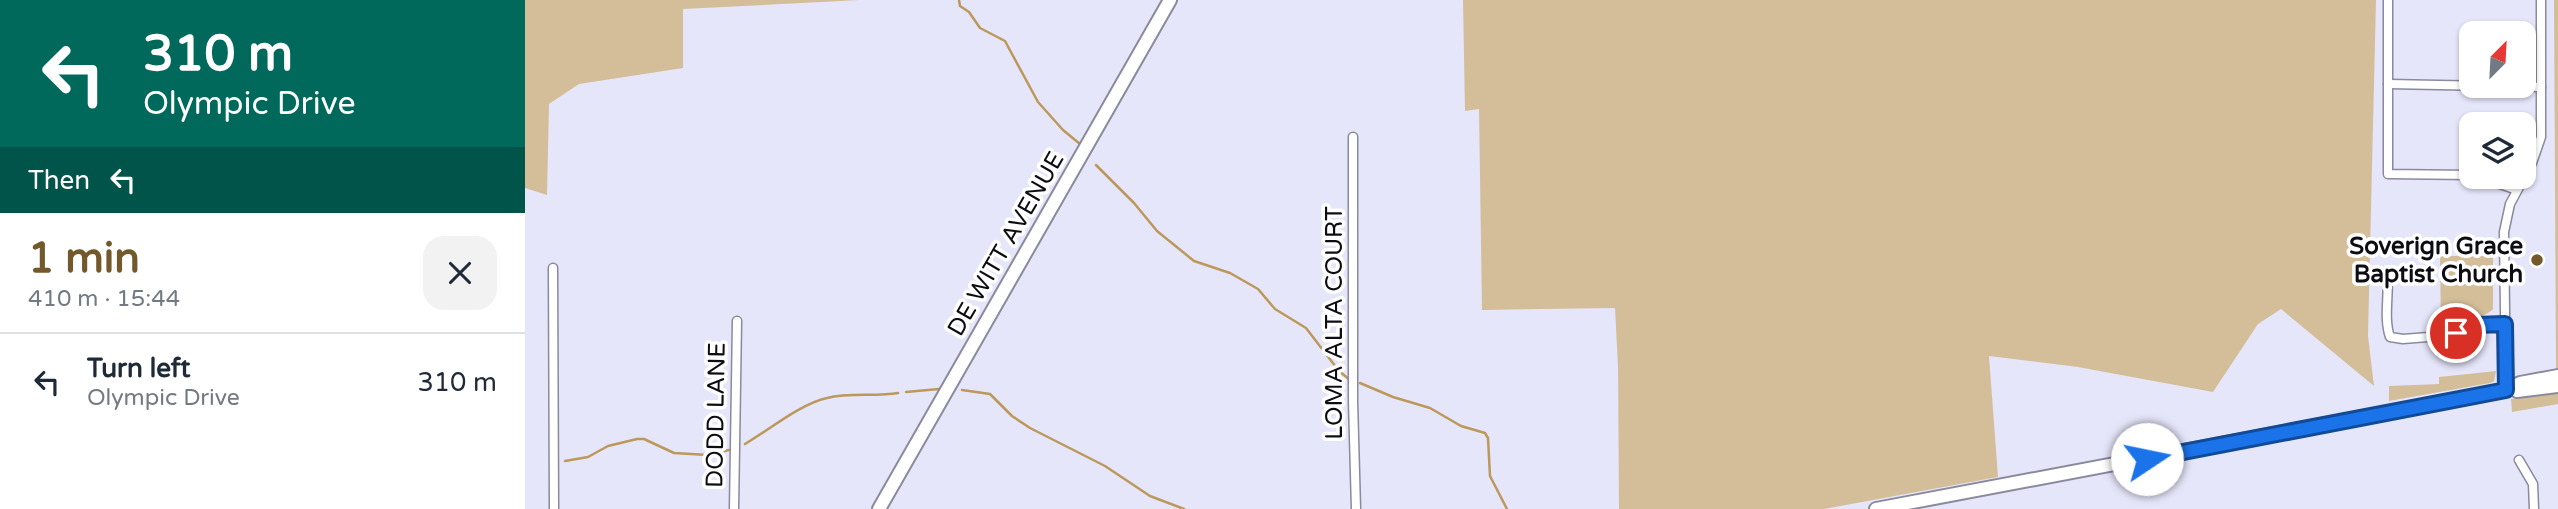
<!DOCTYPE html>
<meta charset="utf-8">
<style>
body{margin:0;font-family:"Varela Round",sans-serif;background:#f2f2f3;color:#1f2937;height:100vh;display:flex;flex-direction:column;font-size:26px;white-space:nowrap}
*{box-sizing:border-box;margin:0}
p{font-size:23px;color:#747a83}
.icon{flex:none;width:38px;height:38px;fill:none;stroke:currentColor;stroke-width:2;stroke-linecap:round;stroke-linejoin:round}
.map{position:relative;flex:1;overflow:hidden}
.panel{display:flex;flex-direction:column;background:#fff;width:525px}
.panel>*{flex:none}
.guide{background:#00695c;color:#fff;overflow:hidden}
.needle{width:46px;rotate:24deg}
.fabs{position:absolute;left:1934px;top:21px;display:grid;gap:14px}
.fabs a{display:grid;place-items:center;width:77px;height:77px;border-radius:14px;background:#fff;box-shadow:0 2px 5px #0004;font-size:35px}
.pin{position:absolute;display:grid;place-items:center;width:60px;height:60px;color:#fff;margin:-30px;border:4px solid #fff;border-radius:50%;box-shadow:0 2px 7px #0007}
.me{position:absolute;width:77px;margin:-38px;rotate:79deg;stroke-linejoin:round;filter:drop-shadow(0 0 5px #0008)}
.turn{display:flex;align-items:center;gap:24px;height:147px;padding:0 28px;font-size:32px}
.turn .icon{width:91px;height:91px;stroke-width:2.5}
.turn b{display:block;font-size:49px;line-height:60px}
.then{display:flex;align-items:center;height:66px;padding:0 28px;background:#0003;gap:14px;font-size:26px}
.round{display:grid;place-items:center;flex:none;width:74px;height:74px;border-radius:21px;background:#f2f2f3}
.headline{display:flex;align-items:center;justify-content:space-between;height:119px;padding:0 28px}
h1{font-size:42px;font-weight:700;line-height:52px;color:#72582a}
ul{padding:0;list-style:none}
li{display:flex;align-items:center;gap:21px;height:98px;padding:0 28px;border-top:2px solid #e0e1e3}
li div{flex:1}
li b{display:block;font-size:26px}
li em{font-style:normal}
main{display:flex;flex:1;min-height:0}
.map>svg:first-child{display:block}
</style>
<main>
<section class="panel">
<div class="guide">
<div class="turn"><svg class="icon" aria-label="left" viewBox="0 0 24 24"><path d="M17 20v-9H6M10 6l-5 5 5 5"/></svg><div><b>310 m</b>Olympic Drive</div></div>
<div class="then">Then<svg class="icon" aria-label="left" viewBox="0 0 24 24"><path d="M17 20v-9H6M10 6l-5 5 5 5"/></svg></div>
</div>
<div class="headline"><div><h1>1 min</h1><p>410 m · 15:44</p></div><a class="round"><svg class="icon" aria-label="close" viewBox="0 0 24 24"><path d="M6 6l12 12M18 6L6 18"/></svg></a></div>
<ul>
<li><svg class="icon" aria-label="left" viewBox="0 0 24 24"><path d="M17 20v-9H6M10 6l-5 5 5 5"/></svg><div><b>Turn left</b><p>Olympic Drive</p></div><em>310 m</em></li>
</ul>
</section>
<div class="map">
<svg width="2033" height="509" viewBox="0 0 2033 509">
<rect width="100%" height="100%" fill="#e6e6fb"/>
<g fill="#d4be99">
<path d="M 0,0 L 335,0 L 158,9 L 158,68 L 54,84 L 24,104 L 22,195 L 0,188 Z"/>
<path d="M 938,0 L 1851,0 L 1843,336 L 1849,386 L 1756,309 L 1733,324 L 1688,392 L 1553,367 L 1464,356 L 1473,477 L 1299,509 L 1094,509 L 1093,367 L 1090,308 L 957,310 L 954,109 L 940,111 Z"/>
<path d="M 2029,0 L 2033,0 L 2033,370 L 2031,370 Z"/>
<path d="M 1915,256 L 1968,256 L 1968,309 C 1960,318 1929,324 1916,327 Z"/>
<path d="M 1971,371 L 1969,381 L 1965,383 L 1864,401 L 1864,386 L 1914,384 L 1914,377 Z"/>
<path d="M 2033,390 L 2033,404 L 1987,412 L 1986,399 Z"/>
</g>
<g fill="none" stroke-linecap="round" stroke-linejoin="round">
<g stroke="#bc985b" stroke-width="2.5">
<path d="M 434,0 L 435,6 L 444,12 L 455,28 L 480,41 L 513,102 L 538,130 L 555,144"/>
<path d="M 571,165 L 609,203 L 632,231 L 669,261 L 705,273 L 733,289 L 750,309 L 781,328 L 814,371 L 825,380"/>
<path d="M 835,383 L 868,397 L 905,408 L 936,426 L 960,433 L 963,438 L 965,476 L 982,509"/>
<path d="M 437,390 L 465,394 L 487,416 L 505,428 L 580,466 L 625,496 L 659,509"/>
<path d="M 381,392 L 414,389"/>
<path d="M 220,444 C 244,430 275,404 302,398 C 325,392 350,397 373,393"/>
<path d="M 40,461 L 63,457 L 83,446 L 112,439 L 119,439 L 149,453 L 183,455 L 204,450"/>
</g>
<g stroke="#8a899d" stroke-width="11">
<g id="street">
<path d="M 1863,0 L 1863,174 L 1946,175"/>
<path d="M 1863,84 L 2016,87"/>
<path d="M 828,137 L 828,401 L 831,509"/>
<path d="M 1955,177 L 1992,190"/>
<path d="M 28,268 L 29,509"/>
<path d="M 1862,272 C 1865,293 1858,317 1865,337 L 1878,339 L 1916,336 L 1950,325 L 1980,324"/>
<path d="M 1981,390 L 1979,232 L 1985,204 L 2007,163 L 2016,137 L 2016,0"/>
<path d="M 1994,460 L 2008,484 L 2009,509"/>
<path d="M 209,509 L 212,321"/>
</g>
</g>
<g stroke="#8a899d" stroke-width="16">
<g id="secondary">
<path d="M 1992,391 L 2033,386"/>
<path d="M 354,509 L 645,0"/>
<path d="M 1351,509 L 1981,390 L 1995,383 L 2033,376"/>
</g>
</g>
<use href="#street" stroke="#fff" stroke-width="8"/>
<use href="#secondary" stroke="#fff" stroke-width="12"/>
</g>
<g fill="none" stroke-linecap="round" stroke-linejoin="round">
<g stroke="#114b97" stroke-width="18">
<path id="route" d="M 1622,459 L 1981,390 L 1980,324 L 1950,325 L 1931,333"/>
</g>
<use href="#route" stroke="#1a73e8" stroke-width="12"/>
</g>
<circle fill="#72582a" stroke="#fff" stroke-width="2.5" cx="2012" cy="260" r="7"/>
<g text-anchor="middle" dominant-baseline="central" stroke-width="7" stroke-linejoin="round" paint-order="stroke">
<g font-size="24" fill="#0c0c12" stroke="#fff">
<text transform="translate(481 244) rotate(-60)">DE WITT AVENUE</text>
<text transform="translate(809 323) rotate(-90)">LOMA ALTA COURT</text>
<text transform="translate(191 415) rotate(-89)">DODD LANE</text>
</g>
<g font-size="24" font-weight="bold" fill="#0c0c12" stroke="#fff" text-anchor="end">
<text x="1998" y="246">Soverign Grace<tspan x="1998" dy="28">Baptist Church</tspan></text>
</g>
</g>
</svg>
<div class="fabs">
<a><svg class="needle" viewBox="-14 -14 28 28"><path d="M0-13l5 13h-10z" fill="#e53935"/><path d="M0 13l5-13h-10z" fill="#747a83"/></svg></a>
<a><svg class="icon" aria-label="layers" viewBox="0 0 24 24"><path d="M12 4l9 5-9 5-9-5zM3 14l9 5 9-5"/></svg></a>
</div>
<div class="pin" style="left:1931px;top:333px;background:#d93025"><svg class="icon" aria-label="arrive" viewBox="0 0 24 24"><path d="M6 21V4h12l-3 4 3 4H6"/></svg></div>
<svg class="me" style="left:1622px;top:459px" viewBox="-20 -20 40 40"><circle r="19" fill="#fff"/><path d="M0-13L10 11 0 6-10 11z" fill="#1a73e8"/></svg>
</div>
</main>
